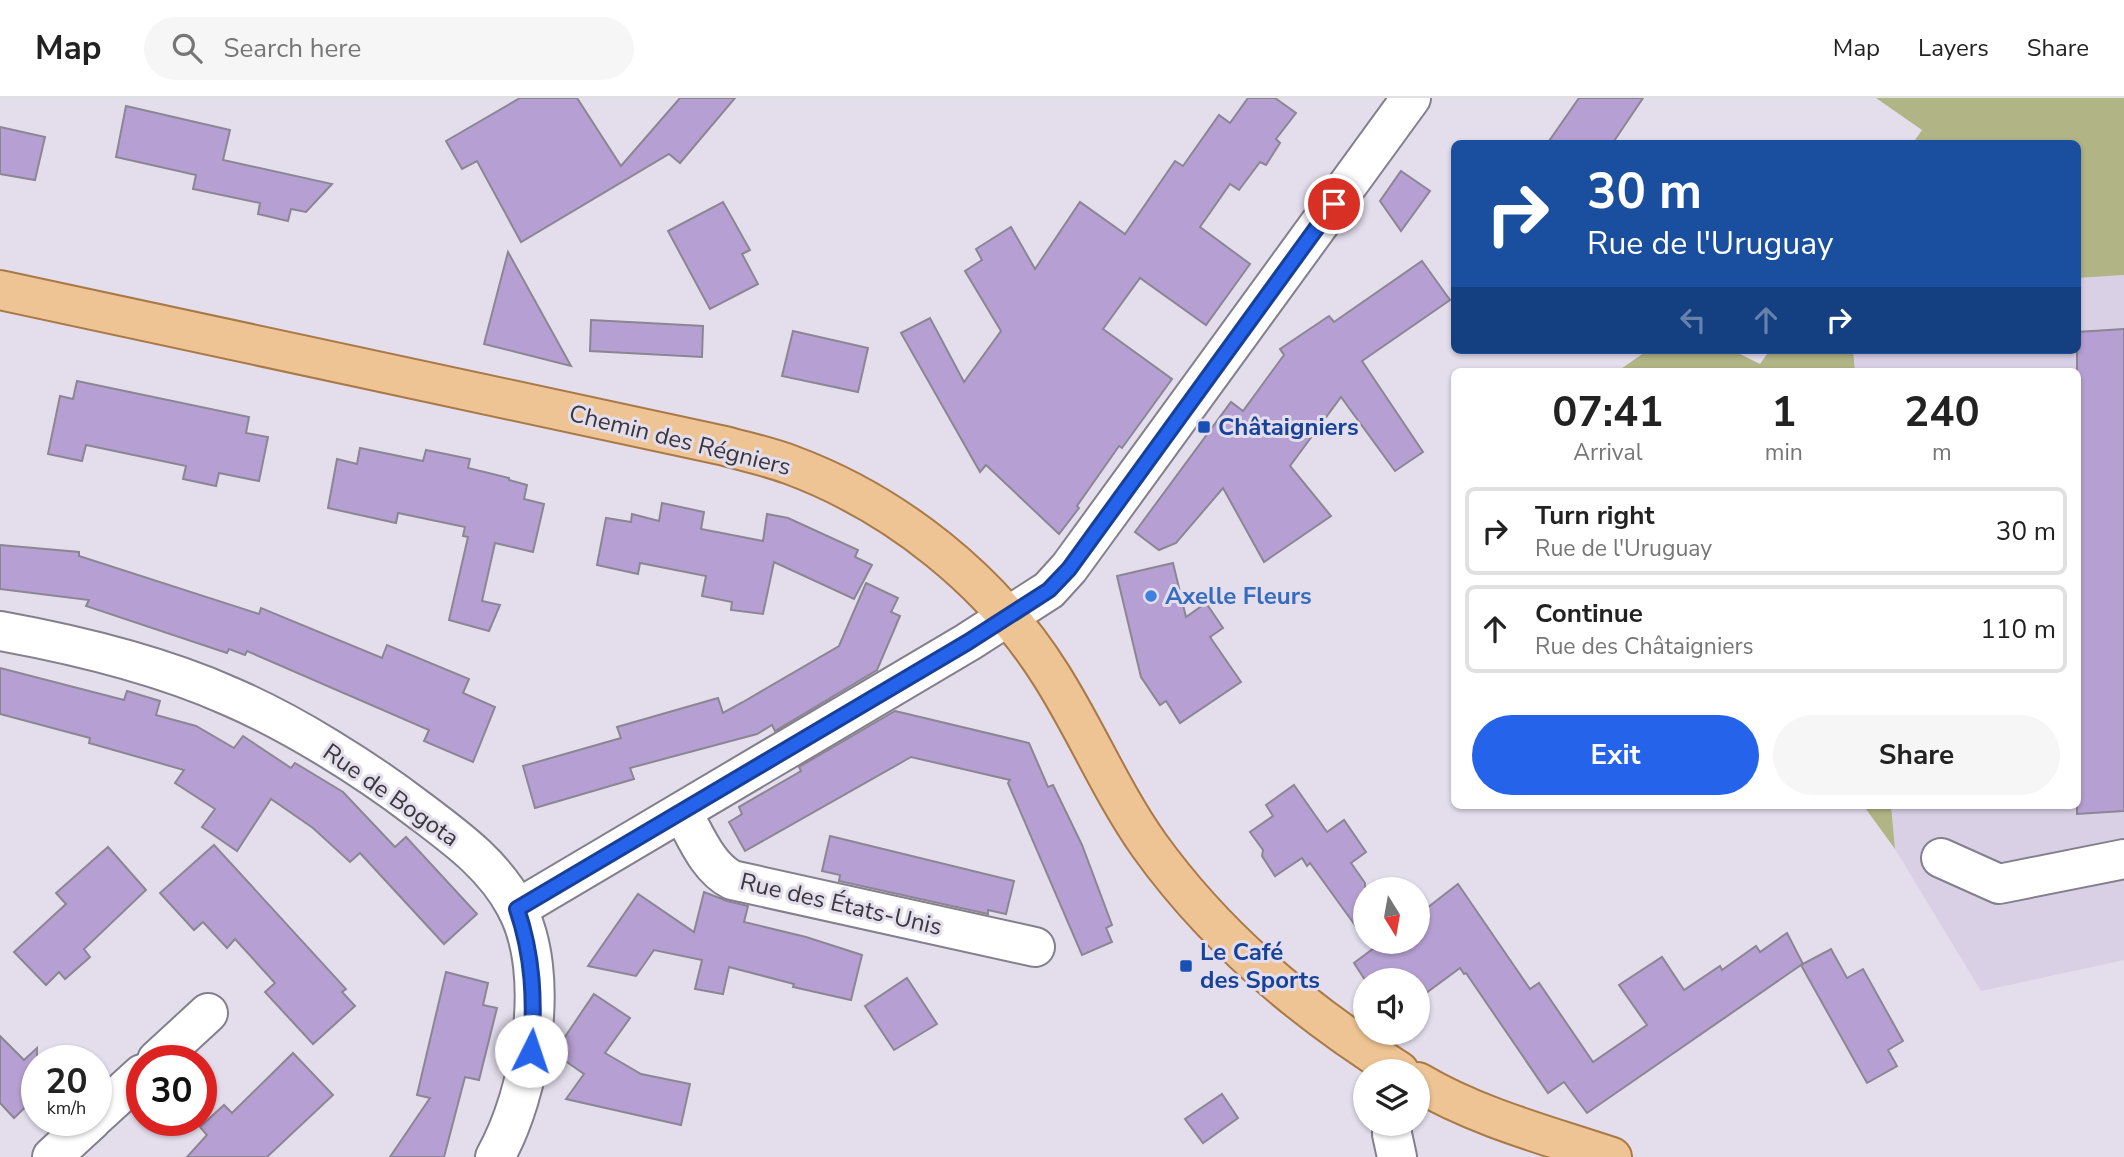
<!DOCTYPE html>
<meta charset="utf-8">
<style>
body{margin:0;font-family:"Nunito Sans",sans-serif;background:#f6f6f6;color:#222;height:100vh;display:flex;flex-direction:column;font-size:26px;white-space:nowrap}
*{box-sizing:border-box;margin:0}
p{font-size:23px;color:#767676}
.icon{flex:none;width:38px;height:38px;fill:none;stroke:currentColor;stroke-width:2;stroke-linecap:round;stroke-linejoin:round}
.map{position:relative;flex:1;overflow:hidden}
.sheet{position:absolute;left:1451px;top:270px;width:630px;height:441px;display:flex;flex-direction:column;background:#fff;border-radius:10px;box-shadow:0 2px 5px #0004}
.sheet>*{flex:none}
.top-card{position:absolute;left:1451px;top:42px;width:630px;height:214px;border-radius:10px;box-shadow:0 2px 5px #0004;background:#1a4fa0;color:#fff;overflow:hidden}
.needle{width:46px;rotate:169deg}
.controls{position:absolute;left:1353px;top:779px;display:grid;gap:14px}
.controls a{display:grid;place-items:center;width:77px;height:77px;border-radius:50%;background:#fff;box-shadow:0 2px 5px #0004;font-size:35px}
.speed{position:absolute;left:21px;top:947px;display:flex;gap:14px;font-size:35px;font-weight:700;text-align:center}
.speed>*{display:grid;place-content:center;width:91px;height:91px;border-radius:50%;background:#fff;box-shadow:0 2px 5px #0004;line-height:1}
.speed small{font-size:18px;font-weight:400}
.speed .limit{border:10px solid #d22;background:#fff;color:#111}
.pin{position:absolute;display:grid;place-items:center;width:60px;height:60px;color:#fff;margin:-30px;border:4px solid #fff;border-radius:50%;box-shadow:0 2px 7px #0007}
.me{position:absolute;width:77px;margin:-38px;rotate:4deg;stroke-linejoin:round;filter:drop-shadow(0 0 5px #0008)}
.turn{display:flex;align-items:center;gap:24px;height:147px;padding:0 21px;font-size:32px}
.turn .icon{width:91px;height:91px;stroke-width:2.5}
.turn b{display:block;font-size:49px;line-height:60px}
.lanes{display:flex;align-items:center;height:66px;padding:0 21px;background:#0003;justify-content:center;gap:35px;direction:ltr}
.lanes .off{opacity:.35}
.eta{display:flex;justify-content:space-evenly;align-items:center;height:119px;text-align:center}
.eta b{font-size:42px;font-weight:700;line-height:49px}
.cta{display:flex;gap:14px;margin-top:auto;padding:14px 21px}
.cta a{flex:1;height:80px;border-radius:42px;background:#2563eb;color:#fff;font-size:28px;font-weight:700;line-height:80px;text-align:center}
.cta a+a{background:#f6f6f6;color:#222}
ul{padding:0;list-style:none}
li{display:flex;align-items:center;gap:21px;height:88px;margin:0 14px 10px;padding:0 7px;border:4px solid #e0e0e0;border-radius:10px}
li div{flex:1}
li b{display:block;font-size:26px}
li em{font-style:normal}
header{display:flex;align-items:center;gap:42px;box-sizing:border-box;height:98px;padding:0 35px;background:#fff;border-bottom:2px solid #e0e0e0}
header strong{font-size:33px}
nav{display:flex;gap:38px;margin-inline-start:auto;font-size:24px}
.search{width:490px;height:63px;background:#f6f6f6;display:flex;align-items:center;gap:18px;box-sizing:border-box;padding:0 24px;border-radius:38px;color:#767676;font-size:26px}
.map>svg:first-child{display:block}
</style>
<header>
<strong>Map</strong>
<div class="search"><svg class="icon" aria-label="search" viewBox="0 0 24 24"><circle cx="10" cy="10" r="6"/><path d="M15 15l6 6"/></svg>Search here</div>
<nav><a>Map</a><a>Layers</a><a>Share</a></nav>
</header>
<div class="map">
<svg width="2124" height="1059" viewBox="0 0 2124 1059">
<rect width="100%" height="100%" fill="#e3ddec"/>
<path fill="#d9d0e5" d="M 2124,177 L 2124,862 L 1981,893 L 1895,751 L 1891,707 L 2077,707 L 2077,273 L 1855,273 L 1853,252 L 2077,252 L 2077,180 Z"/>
<g fill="#b1b585">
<path d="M 1876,0 L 2124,0 L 2124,177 L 2077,180 L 2077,46 L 1913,45 L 1922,32 Z"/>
<path d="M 1648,252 L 1732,252 L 1760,266 L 1770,252 L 1853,252 L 1855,273 L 1618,273 Z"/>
<path d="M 1863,707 L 1891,707 L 1895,751 Z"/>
</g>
<g fill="#b6a0d3" stroke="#8b8693" stroke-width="2">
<path d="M 520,0 L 577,0 L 621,68 L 680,0 L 735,0 L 680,65 L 669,56 L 521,144 L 477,63 L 462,71 L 446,43 Z"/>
<path d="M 1248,0 L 1275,0 L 1296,15 L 1276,41 L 1280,45 L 1266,67 L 1260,64 L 1239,92 L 1230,86 L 1200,129 L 1250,166 L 1206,227 L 1140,180 L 1103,231 L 1172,281 L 1122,350 L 1119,348 L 1077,408 L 1079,410 L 1059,436 L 986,367 L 980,374 L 901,235 L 930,220 L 964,284 L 1001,233 L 965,173 L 982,162 L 976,151 L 1011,129 L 1035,171 L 1080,104 L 1125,136 L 1175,63 L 1183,68 L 1219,17 L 1230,25 Z"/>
<path d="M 1579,0 L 1643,0 L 1612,46 L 1547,46 Z"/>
<path d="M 126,8 L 230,32 L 223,62 L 332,86 L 306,114 L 291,111 L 288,123 L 258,116 L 260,105 L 193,91 L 196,77 L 116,59 Z"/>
<path d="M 0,29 L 45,39 L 35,82 L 0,76 Z"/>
<path d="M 1401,73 L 1430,93 L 1401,133 L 1380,103 Z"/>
<path d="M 723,104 L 750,152 L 742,156 L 758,186 L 710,211 L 668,133 Z"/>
<path d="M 508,154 L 571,268 L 484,246 Z"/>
<path d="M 1422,163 L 1450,202 L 1362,263 L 1423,354 L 1395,373 L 1341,299 L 1290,368 L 1331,418 L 1264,464 L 1223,390 L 1176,445 L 1159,452 L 1135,434 L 1231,304 L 1243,313 L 1284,257 L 1280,251 L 1329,218 L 1334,224 Z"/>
<path d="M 591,222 L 703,228 L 702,259 L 590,253 Z"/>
<path d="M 2124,231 L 2124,713 L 2077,716 L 2077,234 Z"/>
<path d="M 793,233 L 868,250 L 858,294 L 782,278 Z"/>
<path d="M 77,283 L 249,319 L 246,335 L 268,339 L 259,383 L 219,375 L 216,388 L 183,381 L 186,368 L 86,347 L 82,363 L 48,356 L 60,298 L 73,301 Z"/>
<path d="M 360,350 L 423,363 L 426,352 L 470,361 L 468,370 L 509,380 L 509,382 L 527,387 L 524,401 L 544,406 L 533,454 L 495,445 L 482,503 L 500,507 L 489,533 L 449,522 L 468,439 L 463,438 L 465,429 L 398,415 L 396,425 L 328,410 L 337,361 L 357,366 Z"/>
<path d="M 662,405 L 704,414 L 701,431 L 763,443 L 767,416 L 788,420 L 858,452 L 855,459 L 872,467 L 854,501 L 774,464 L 763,516 L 731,512 L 732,504 L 702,498 L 706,478 L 640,465 L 638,476 L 597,467 L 606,420 L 631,424 L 632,416 L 659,423 Z"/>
<path d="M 0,447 L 79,454 L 79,458 L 259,516 L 261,510 L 382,560 L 387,547 L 469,581 L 463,595 L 495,609 L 473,664 L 424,643 L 429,632 L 247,553 L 245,557 L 229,551 L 227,555 L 86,508 L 89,502 L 0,491 Z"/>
<path d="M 1173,465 L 1186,519 L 1206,505 L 1223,530 L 1210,539 L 1241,584 L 1180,625 L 1166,603 L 1160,607 L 1141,579 L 1117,478 Z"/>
<path d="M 866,485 L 898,500 L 891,514 L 900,518 L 877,572 L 775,633 L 772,627 L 757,636 L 630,670 L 634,681 L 535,710 L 523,668 L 621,640 L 617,629 L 718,600 L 723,615 L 743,604 L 839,548 Z"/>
<path d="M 0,570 L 124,602 L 127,593 L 160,603 L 156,617 L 196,628 L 234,650 L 243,638 L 291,670 L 295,665 L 343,694 L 395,749 L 406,739 L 477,816 L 444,846 L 360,755 L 350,764 L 313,730 L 271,701 L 237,753 L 202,729 L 215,711 L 175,685 L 184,672 L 89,645 L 90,640 L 0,616 Z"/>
<path d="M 895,613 L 1029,645 L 1048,689 L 1053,687 L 1082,747 L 1112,827 L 1106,830 L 1112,844 L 1082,857 L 1008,685 L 1010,682 L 911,659 L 745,753 L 729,724 L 742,716 L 739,709 L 801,673 L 799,669 Z"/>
<path d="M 1294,687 L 1327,734 L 1344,722 L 1366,754 L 1351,765 L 1365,785 L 1365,841 L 1310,765 L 1307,768 L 1302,760 L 1275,778 L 1262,758 L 1263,752 L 1250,734 L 1273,718 L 1266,707 Z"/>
<path d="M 830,738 L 1014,783 L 1006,816 L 988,812 L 988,816 L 839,783 L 840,777 L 822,773 Z"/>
<path d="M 214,747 L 346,891 L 342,894 L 355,908 L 313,946 L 265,894 L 275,885 L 235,841 L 227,850 L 203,824 L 194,832 L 160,795 Z"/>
<path d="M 108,749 L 146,792 L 84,851 L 90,859 L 65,881 L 59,874 L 46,887 L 14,854 L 66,806 L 56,795 Z"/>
<path d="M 1458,786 L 1530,891 L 1539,885 L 1593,964 L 1647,927 L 1619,887 L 1662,859 L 1684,892 L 1720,868 L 1722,872 L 1756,848 L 1760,854 L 1787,835 L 1803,866 L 1801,867 L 1831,851 L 1847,880 L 1863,871 L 1903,943 L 1888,952 L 1897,968 L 1867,985 L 1801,867 L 1587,1015 L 1564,984 L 1548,995 L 1466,875 L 1464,876 L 1460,870 L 1418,901 L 1418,882 L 1365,882 L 1354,865 L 1382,844 L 1418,844 L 1418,817 Z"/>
<path d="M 704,794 L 727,803 L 748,808 L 744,824 L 806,839 L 862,857 L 851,902 L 793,889 L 794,886 L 729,869 L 723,896 L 695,891 L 702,862 L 654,852 L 636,878 L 588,868 L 638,796 L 694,834 Z"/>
<path d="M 446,874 L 488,885 L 483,907 L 497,910 L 479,982 L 465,979 L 444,1059 L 390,1059 L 430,1000 L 417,997 Z"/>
<path d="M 907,880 L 937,926 L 894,952 L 865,908 Z"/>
<path d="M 594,896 L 630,920 L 605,955 L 641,976 L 690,986 L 681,1027 L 566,1001 L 584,976 L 554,955 Z"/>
<path d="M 0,938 L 24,962 L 37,950 L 37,998 L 14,1020 L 0,1005 Z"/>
<path d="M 293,955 L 333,997 L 267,1059 L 187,1059 L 207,1037 L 200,1029 L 224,1007 L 232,1015 Z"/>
<path d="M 1222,996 L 1238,1020 L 1203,1045 L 1185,1021 Z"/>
</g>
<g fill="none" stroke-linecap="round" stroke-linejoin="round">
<g stroke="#847f8c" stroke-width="42">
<g id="minor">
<path d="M 0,533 C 77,547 157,566 229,598 C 292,625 364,670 419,712 C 456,740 494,767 516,809 C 552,876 531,995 495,1059"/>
<path d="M 682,714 C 696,738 707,769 732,782 L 1035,849"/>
<path d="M 1941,760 L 1999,786 L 2124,761"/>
<path d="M 517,811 L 968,544 L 1049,492 L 1069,470 L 1411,0"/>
<path d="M 157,962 L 208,915"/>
<path d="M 96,1018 L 142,976"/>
<path d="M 1392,1026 L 1392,1036 L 1397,1059"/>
<path d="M 52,1059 L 92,1022"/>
</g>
</g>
<g stroke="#a97947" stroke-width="42">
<g id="major">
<path d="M 0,192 L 725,348 C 747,354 770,359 791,367 C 896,406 992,483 1051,577 C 1086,632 1111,693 1149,747 C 1215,839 1303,913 1399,973"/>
<path d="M 1418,984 C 1477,1019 1546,1037 1612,1059"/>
</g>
</g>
<use href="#minor" stroke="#fff" stroke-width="38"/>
<use href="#major" stroke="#efc494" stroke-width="38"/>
</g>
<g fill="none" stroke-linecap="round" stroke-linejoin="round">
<g stroke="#184099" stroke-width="18">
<path id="route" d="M 531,953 C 535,903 533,858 517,811 L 968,544 L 1049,492 L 1069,471 L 1334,106"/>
</g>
<use href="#route" stroke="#2563eb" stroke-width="12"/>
</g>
<g fill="#1a4fb4" stroke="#e3ddec" stroke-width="2.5">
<rect x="1197" y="322" width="14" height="14" rx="3.5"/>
<rect x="1179" y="861" width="14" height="14" rx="3.5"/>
</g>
<circle fill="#3f7fe0" stroke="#e3ddec" stroke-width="2.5" cx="1151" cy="498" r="7"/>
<g text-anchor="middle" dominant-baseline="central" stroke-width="6" stroke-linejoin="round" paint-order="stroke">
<g font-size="24" font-weight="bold" fill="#164399" stroke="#e3ddec" text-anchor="start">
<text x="1218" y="329">Châtaigniers</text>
<text x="1200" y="854">Le Café<tspan x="1200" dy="28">des Sports</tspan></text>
</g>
<g font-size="24" fill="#3a373d" stroke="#e3ddec">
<text transform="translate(680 342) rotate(14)">Chemin des Régniers</text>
<text transform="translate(391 697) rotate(35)">Rue de Bogota</text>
<text transform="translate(841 806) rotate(13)">Rue des États-Unis</text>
</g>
<g font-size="24" font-weight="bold" fill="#366cbe" stroke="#e3ddec" text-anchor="start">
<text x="1165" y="498">Axelle Fleurs</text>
</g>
</g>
</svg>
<div class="controls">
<a><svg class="needle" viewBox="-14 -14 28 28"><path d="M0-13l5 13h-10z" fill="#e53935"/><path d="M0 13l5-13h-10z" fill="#767676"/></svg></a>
<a><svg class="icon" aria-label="sound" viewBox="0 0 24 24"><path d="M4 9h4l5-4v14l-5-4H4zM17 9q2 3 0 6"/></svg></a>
<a><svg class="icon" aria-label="layers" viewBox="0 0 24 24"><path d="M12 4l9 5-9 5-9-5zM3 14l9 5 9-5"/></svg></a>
</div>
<div class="speed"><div>20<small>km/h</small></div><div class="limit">30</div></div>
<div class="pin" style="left:1334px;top:106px;background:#d93025"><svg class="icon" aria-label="arrive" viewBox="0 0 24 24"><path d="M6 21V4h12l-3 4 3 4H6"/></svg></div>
<svg class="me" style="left:531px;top:953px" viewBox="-20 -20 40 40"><circle r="19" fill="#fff"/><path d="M0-13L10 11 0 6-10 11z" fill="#2563eb"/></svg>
<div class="top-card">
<div class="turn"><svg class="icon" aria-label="right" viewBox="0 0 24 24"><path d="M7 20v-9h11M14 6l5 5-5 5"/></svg><div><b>30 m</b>Rue de l'Uruguay</div></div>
<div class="lanes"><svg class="icon off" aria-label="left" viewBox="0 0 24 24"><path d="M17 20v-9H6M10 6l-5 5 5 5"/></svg><svg class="icon off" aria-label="ahead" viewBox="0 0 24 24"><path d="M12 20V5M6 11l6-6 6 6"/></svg><svg class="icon" aria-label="right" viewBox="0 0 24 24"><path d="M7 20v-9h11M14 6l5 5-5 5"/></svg></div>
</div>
<section class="sheet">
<div class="eta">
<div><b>07:41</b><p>Arrival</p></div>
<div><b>1</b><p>min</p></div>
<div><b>240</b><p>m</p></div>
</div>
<ul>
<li><svg class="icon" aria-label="right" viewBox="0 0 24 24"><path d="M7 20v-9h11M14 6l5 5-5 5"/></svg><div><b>Turn right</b><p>Rue de l'Uruguay</p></div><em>30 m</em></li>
<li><svg class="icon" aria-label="ahead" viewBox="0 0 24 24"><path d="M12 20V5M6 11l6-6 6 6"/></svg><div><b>Continue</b><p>Rue des Châtaigniers</p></div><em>110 m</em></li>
</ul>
<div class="cta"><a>Exit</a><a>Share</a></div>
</section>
</div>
